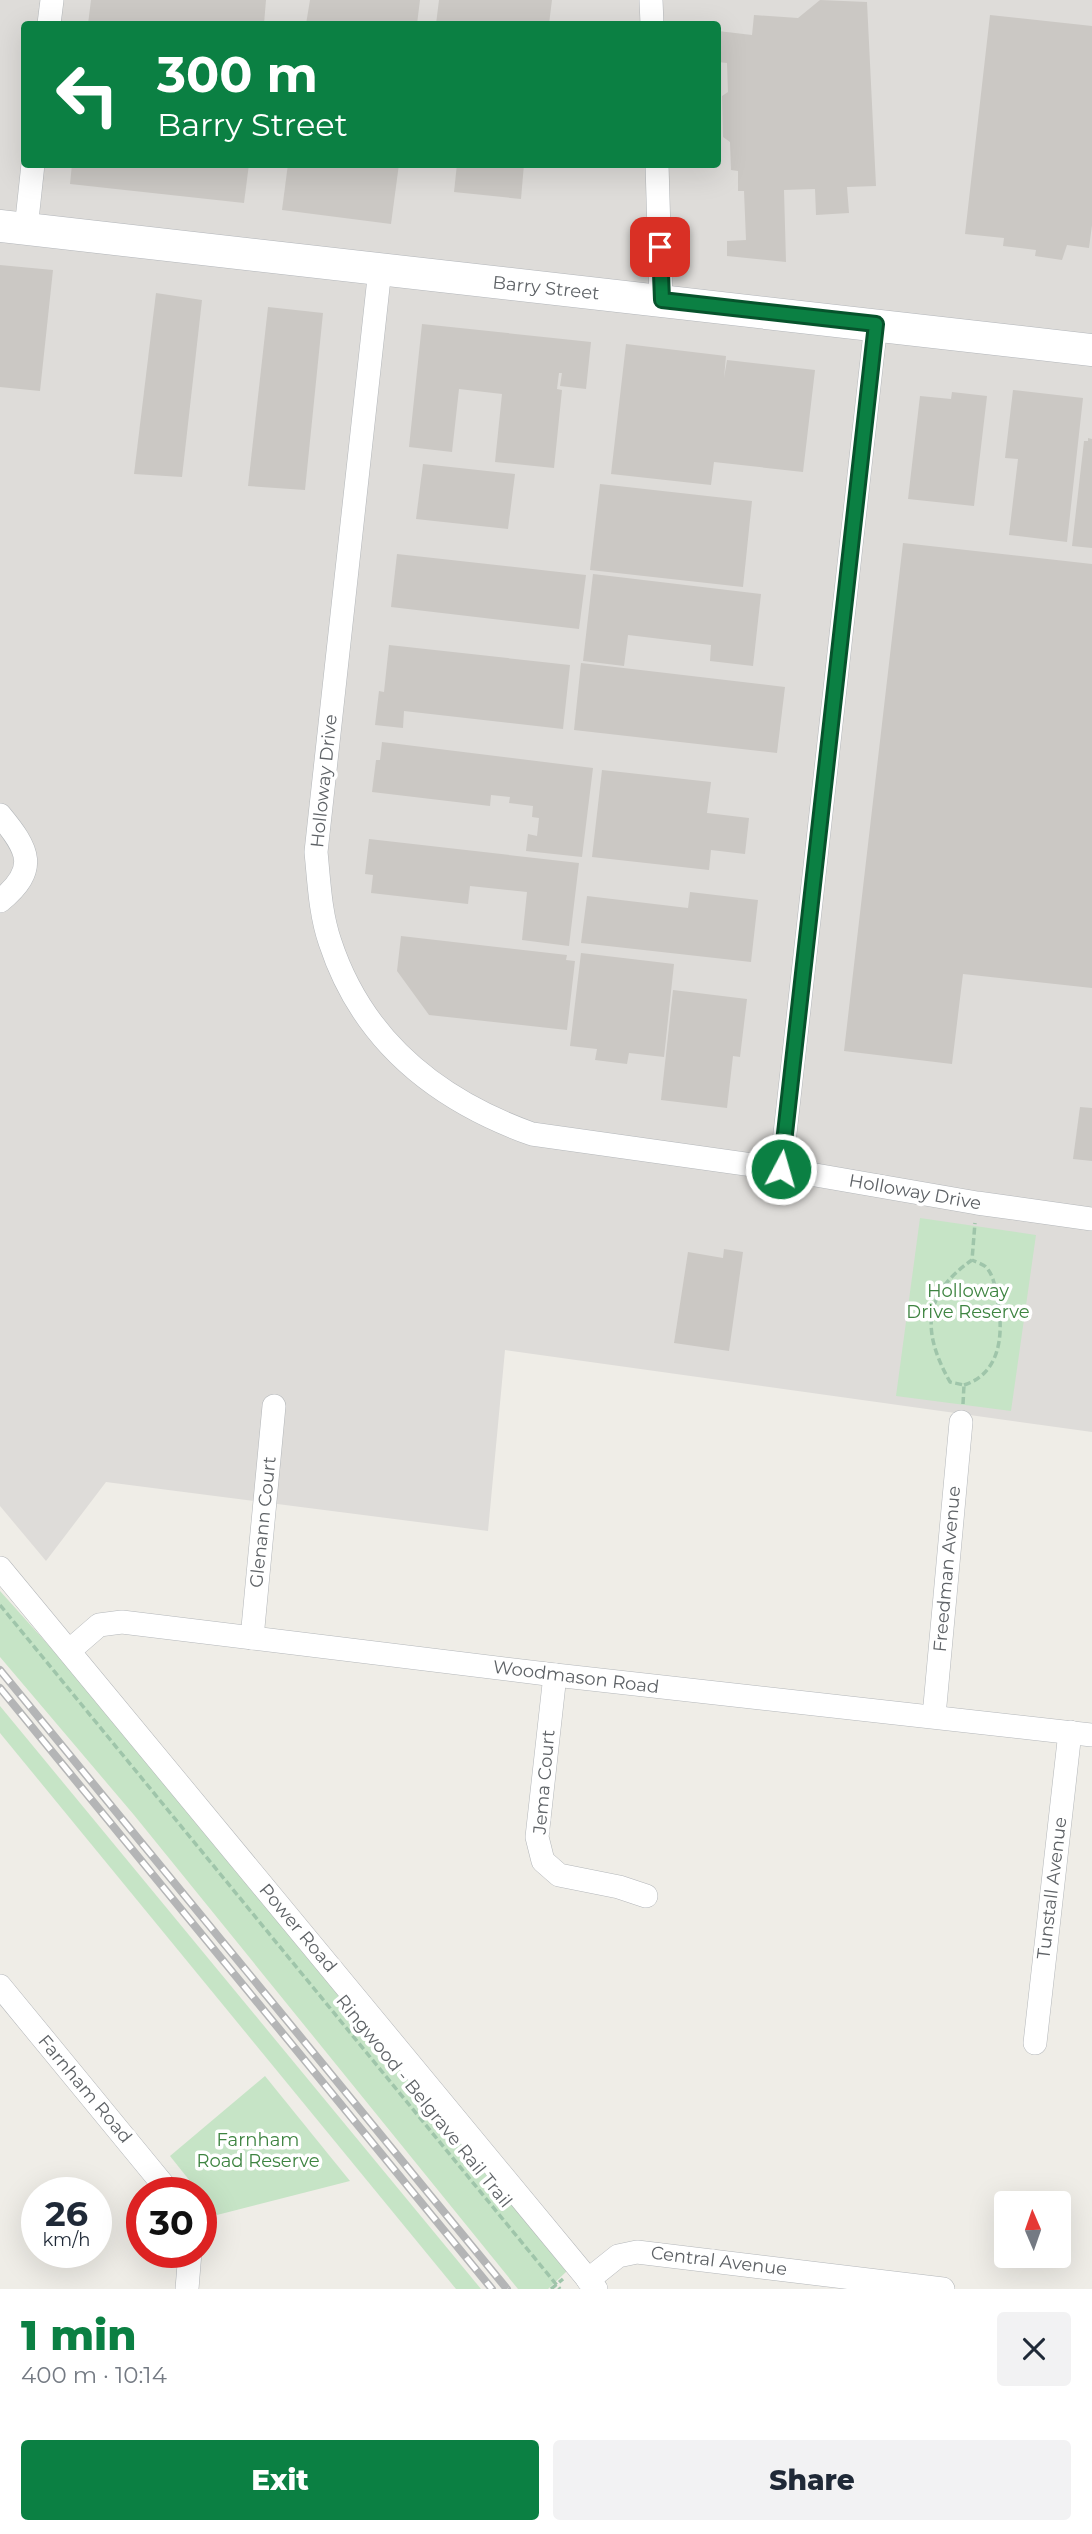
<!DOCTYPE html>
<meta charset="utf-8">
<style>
body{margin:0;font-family:Montserrat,sans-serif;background:#f2f2f3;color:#1f2937;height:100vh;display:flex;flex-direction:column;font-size:26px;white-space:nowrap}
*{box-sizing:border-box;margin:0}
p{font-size:23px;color:#747a83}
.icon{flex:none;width:38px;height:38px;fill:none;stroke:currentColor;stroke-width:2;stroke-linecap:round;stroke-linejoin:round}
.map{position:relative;height:2289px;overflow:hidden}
.sheet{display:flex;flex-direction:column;background:#fff;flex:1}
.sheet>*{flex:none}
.guide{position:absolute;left:21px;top:21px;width:700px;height:147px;border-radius:7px;box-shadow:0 7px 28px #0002;background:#0b8043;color:#fff;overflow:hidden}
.needle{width:46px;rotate:358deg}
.buttons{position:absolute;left:994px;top:2191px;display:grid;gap:14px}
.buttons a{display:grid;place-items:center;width:77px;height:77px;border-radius:7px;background:#fff;box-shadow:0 7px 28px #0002;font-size:35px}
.speed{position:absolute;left:21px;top:2177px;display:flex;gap:14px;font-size:35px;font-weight:700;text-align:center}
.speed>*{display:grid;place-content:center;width:91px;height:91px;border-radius:50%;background:#fff;box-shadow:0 7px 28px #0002;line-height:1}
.speed small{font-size:18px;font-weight:400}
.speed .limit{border:10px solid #d22;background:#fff;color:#111}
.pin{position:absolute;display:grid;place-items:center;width:60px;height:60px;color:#fff;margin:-30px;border-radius:14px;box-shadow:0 4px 10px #0006}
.me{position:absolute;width:77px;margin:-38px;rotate:6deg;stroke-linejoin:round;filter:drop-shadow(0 0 5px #0008)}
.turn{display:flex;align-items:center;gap:24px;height:147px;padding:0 21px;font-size:32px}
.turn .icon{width:91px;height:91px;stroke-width:2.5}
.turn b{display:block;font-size:49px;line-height:60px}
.round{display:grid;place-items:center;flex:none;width:74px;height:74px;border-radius:7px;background:#f2f2f3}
.summary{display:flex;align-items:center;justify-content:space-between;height:119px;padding:0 21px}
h1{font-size:42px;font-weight:800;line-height:52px;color:#0b8043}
.primary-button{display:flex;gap:14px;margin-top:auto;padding:14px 21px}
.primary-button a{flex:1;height:80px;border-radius:7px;background:#0b8043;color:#fff;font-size:28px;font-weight:800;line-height:80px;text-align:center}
.primary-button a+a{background:#f2f2f3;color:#1f2937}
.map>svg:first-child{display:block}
</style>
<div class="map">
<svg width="1092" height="2289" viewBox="0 0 1092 2289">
<rect width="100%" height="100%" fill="#efede7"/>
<path fill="#dedcd9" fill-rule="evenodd" d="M 0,0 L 1092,0 L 1092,1432 L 505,1350 L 488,1531 L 106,1482 L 46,1561 L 0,1506 ZM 24,24 L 718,24 L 718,164 L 24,164 Z"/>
<g fill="#c6e4c6">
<path d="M 920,1218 L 1036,1235 L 1011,1411 L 896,1396 Z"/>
<path d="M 0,1591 L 78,1678 L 567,2271 L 548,2289 L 518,2289 L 134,1815 L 0,1657 Z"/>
<path d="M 0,1706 L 481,2289 L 456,2289 L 0,1733 Z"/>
<path d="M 265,2076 L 350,2181 L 217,2215 L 170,2156 Z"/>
</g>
<g fill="#cbc8c4">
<path d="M 91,0 L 266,0 L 264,24 L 88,24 Z"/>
<path d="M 310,0 L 420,0 L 417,24 L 306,24 Z"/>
<path d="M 439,0 L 552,0 L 549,24 L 436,24 Z"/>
<path d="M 820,0 L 867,2 L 876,186 L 847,187 L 849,213 L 816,215 L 815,189 L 784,190 L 786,262 L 727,256 L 727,241 L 746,240 L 744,191 L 738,191 L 738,171 L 731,170 L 730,142 L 723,137 L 722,96 L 728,92 L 727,63 L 718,62 L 718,31 L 752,35 L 754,15 L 798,18 Z"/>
<path d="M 990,15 L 1092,26 L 1092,225 L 1089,248 L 1067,245 L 1062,260 L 1035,256 L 1036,250 L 1003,246 L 1004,238 L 965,234 Z"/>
<path d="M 72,164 L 249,164 L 244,203 L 70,184 Z"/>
<path d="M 288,164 L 399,164 L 391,224 L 282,210 Z"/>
<path d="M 457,164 L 524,164 L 521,199 L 454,192 Z"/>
<path d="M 0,265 L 53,270 L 40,391 L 0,387 Z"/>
<path d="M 156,293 L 202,300 L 182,477 L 134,474 Z"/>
<path d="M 268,307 L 323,313 L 305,490 L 248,486 Z"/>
<path d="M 422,324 L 591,342 L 586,389 L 560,386 L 562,373 L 559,373 L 557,389 L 562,390 L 554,468 L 495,462 L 502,394 L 459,389 L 452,452 L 409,447 Z"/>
<path d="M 626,344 L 726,356 L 724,378 L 727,360 L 815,370 L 803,472 L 714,462 L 711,485 L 611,474 Z"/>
<path d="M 1013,390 L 1083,398 L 1067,542 L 1009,535 L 1018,459 L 1005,458 Z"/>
<path d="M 952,392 L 987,396 L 974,506 L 908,499 L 920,396 L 951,399 Z"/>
<path d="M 1088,438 L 1092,439 L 1092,548 L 1072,546 L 1084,441 L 1088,441 Z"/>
<path d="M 423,464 L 515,474 L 508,529 L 416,519 Z"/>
<path d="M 600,484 L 752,501 L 743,587 L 590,570 Z"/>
<path d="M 903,543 L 1092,564 L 1092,988 L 963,974 L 952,1064 L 844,1051 Z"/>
<path d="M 397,554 L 586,575 L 579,629 L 391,607 Z"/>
<path d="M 593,574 L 761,594 L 753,666 L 710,661 L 711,645 L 628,635 L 624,666 L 583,661 Z"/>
<path d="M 389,645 L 570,665 L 563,729 L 404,711 L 403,728 L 375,725 L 379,691 L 384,692 Z"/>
<path d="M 581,663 L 785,687 L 777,753 L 574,730 Z"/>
<path d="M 382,742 L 593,768 L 582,857 L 526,851 L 528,834 L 537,836 L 539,818 L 532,817 L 533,806 L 509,803 L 510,797 L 491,795 L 490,806 L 372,792 L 376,760 L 380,760 Z"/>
<path d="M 602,770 L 711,782 L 707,813 L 749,818 L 745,854 L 711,850 L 709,870 L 592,857 Z"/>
<path d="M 369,839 L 579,863 L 569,946 L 522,940 L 527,892 L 470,886 L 468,904 L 371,893 L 373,875 L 365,874 Z"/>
<path d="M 690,892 L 758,900 L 751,962 L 581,943 L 587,896 L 688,908 Z"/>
<path d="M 401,936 L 567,955 L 566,960 L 575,961 L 567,1030 L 429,1015 L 397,971 Z"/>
<path d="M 581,953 L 674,964 L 664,1057 L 629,1053 L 627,1064 L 595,1060 L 597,1049 L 570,1046 Z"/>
<path d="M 673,990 L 747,999 L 740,1057 L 733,1056 L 727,1108 L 661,1100 Z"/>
<path d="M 1080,1107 L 1092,1108 L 1092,1161 L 1073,1159 Z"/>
<path d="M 724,1249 L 743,1252 L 729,1351 L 674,1343 L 688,1252 L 723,1258 Z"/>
</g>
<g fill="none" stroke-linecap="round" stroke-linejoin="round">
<g stroke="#b4b7ba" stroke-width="24">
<g id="minor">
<path d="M 651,0 L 652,24"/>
<path d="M 49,24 L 52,0"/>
<path d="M 657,164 L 661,300"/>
<path d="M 26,229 L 33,164"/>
<path d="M 380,269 L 316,852 C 319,881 320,913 330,942 C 362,1040 437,1100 532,1134 L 781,1169 L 977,1203 L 1092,1219"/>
<path d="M 0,815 C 29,850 39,869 0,901"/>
<path d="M 781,1169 L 876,324"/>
<path d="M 0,1568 L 596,2289"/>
<path d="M 252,1638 L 274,1406"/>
<path d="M 69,1651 L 99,1625 L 122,1622 L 555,1675 L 1092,1735"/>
<path d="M 555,1675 L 537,1837 L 543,1861 L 559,1875 L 619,1887 L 646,1896"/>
<path d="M 934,1716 L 961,1422"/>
<path d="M 0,1986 L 170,2193"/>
<path d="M 1035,2043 L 1070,1732"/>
<path d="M 588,2280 L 618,2256 L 637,2252 L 943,2289"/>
<path d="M 187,2289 L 190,2252"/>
</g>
</g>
<g stroke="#b3b6ba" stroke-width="33">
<path id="secondary" d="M 0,226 L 1092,350"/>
</g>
<g stroke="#9fc5aa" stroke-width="3.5" stroke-dasharray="7 3.5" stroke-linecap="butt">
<path d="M 964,1385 C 1002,1373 1004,1331 997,1298 C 995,1287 994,1276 986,1267 C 983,1264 976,1262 972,1260"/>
<path d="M 963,1404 L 964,1385 L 950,1382 C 922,1332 922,1295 972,1260 L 975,1223"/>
<path d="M 0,1605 L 560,2289"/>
<path d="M 551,2289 L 563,2279"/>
</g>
<use href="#minor" stroke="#fff" stroke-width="23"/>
<use href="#secondary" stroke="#fff" stroke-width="32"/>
<g stroke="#b4b5b6" stroke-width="8">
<g id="rail">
<path d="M 0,1670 L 507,2289"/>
<path d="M 0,1688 L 492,2289"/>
</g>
</g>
<use href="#rail" stroke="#fff" stroke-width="5" stroke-dasharray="16" stroke-linecap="butt"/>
</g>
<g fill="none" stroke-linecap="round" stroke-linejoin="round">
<g stroke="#07532c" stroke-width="18">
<path id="route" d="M 660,247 L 662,300 L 876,324 L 781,1169"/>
</g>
<use href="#route" stroke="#0b8043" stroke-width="12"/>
</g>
<g text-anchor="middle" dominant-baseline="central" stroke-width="7" stroke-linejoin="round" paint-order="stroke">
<g font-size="18" fill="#5e6266" stroke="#fff">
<text transform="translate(546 288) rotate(6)">Barry Street</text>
<text transform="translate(324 781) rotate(-84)">Holloway Drive</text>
<text transform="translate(915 1192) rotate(10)">Holloway Drive</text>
<text transform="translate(263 1522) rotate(-84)">Glenann Court</text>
<text transform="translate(947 1569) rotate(-85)">Freedman Avenue</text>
<text transform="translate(576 1677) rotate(7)">Woodmason Road</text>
<text transform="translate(544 1782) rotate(-85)">Jema Court</text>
<text transform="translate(1052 1888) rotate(-83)">Tunstall Avenue</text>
<text transform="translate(298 1928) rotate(50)">Power Road</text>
<text transform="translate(85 2089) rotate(50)">Farnham Road</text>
<text transform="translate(424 2101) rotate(51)">Ringwood - Belgrave Rail Trail</text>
<text transform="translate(719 2261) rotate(7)">Central Avenue</text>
</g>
<g font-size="18" fill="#3e8441" stroke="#fff">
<text x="968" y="1291">Holloway<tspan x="968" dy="21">Drive Reserve</tspan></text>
<text x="258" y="2140">Farnham<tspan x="258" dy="21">Road Reserve</tspan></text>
</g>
</g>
</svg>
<div class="buttons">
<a><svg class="needle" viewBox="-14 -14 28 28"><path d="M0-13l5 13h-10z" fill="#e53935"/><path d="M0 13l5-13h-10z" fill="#747a83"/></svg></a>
</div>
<div class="speed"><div>26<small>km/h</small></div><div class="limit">30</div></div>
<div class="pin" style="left:660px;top:247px;background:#d93025"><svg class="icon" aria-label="arrive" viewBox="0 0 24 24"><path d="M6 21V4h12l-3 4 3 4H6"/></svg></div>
<svg class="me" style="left:781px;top:1169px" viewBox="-20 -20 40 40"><circle r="17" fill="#0b8043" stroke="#fff" stroke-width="3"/><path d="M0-11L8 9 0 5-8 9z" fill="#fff"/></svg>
<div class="guide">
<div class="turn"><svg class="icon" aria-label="left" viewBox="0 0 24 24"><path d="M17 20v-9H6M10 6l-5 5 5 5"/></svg><div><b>300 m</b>Barry Street</div></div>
</div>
</div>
<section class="sheet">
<div class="summary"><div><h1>1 min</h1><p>400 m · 10:14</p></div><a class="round"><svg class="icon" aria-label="close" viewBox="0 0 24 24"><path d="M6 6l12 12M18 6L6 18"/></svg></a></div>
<div class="primary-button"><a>Exit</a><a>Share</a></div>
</section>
